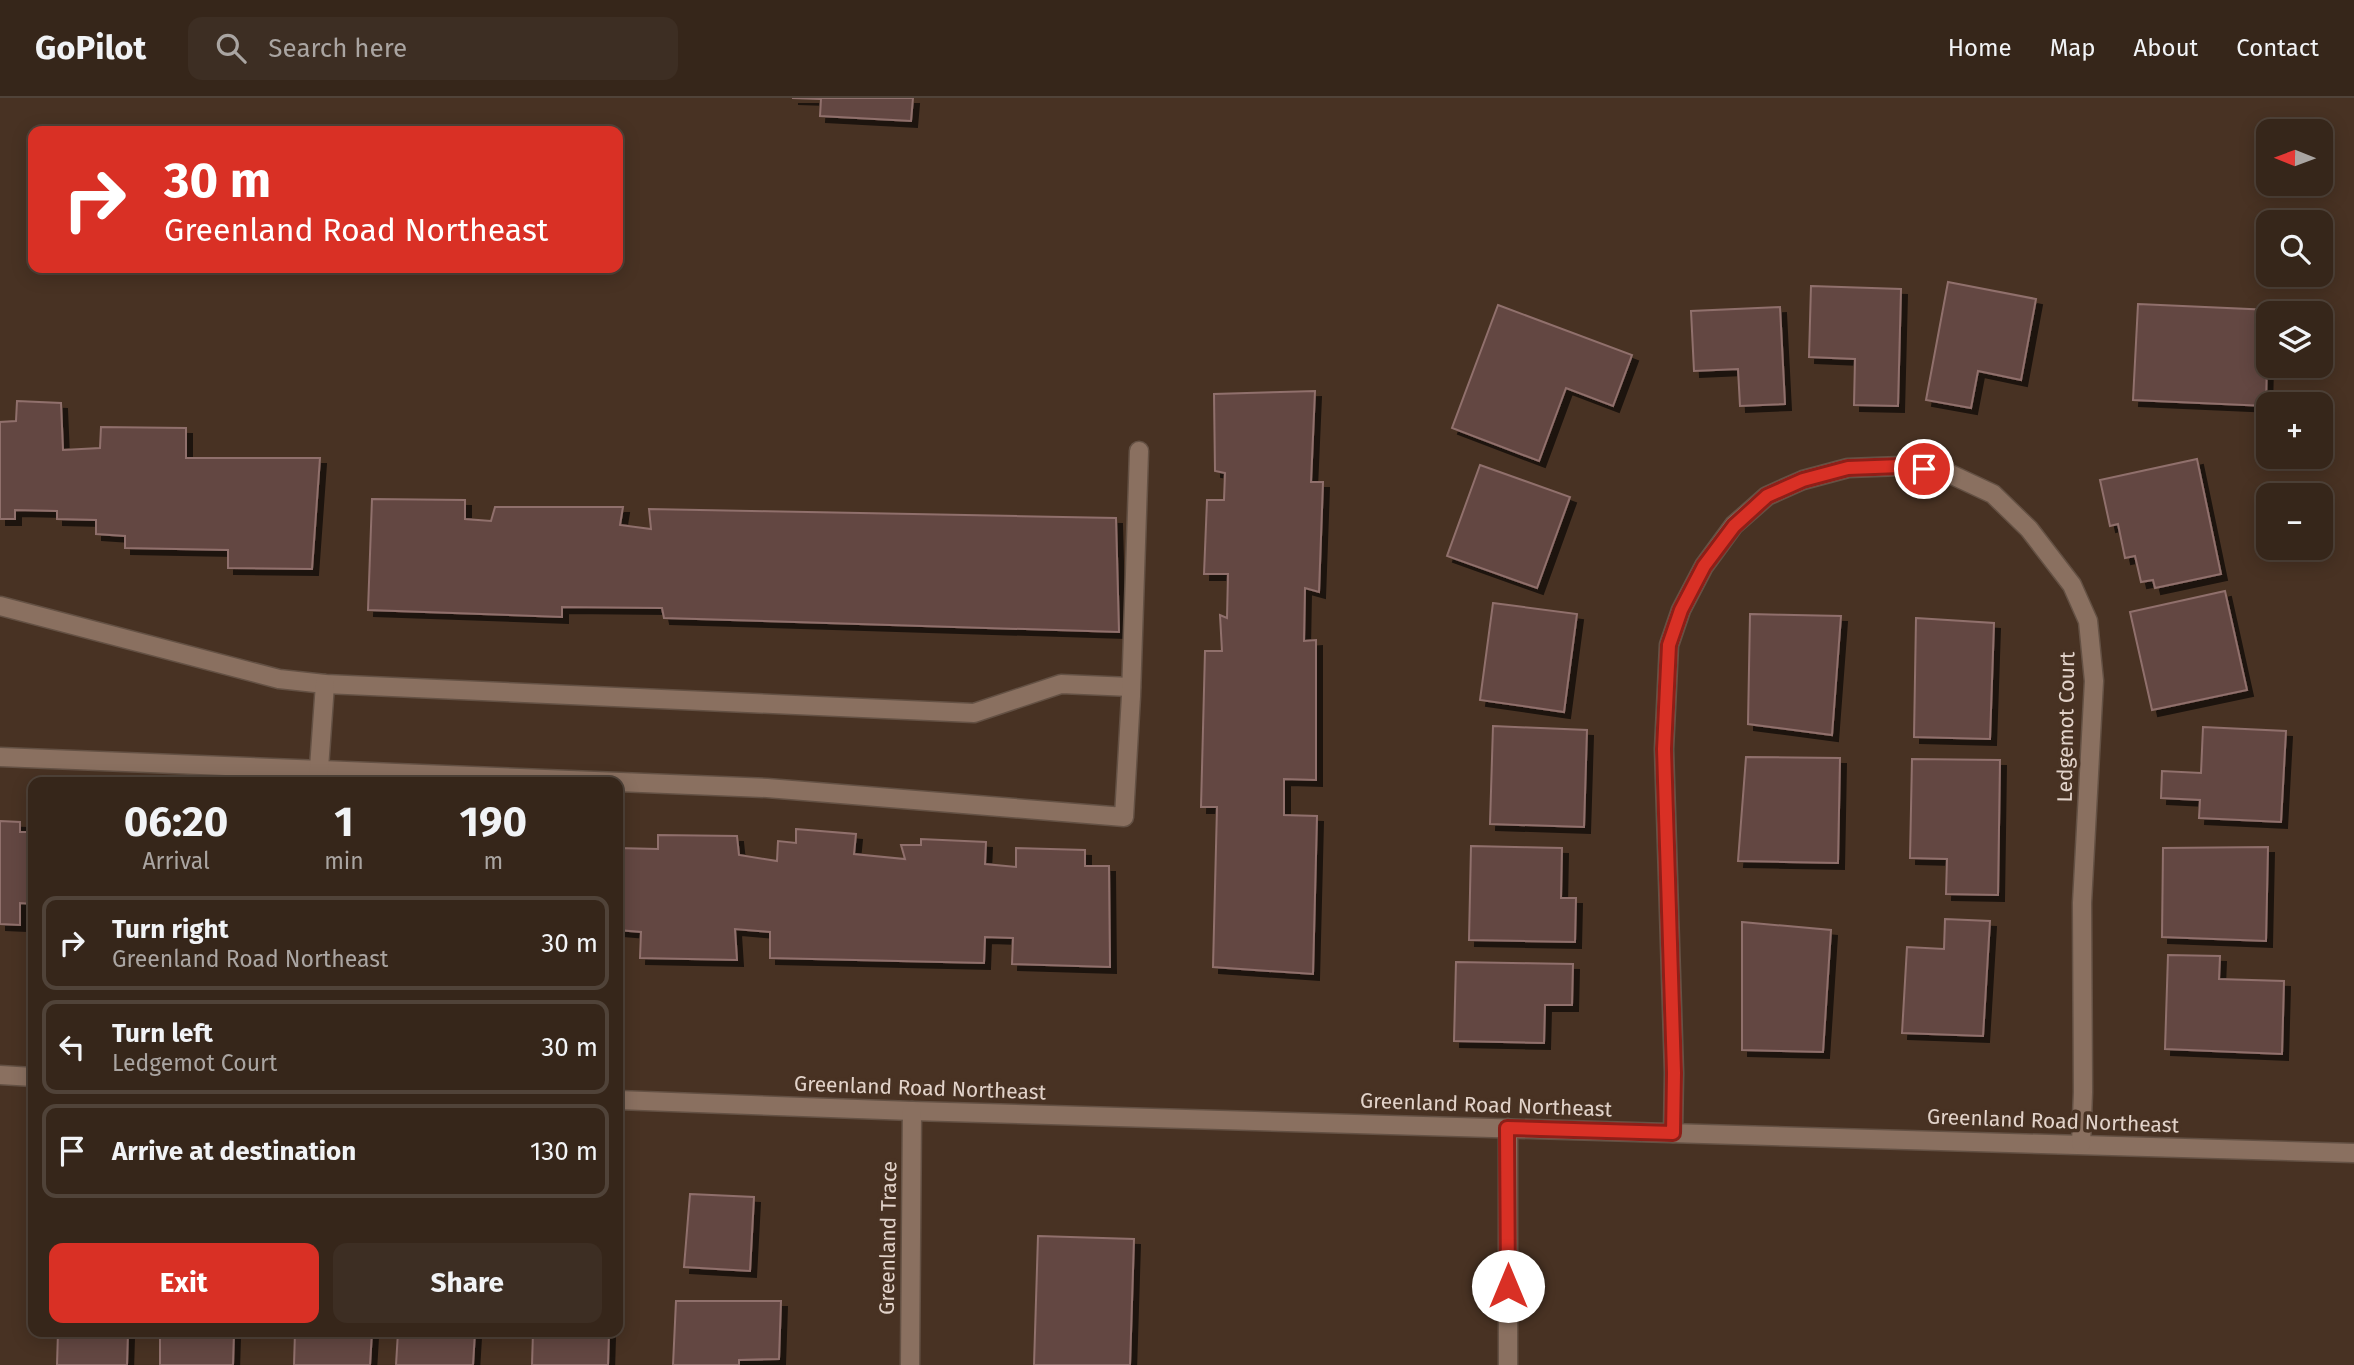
<!DOCTYPE html>
<meta charset="utf-8">
<style>
body{margin:0;font-family:"Fira Sans",sans-serif;background:#3d2e23;color:#f1f3f6;height:100vh;display:flex;flex-direction:column;font-size:26px;white-space:nowrap}
*{box-sizing:border-box;margin:0}
p{font-size:23px;color:#aaa5a2}
.icon{flex:none;width:38px;height:38px;fill:none;stroke:currentColor;stroke-width:2;stroke-linecap:round;stroke-linejoin:round}
.map{position:relative;flex:1;overflow:hidden}
.panel{position:absolute;left:28px;top:679px;width:595px;height:560px;display:flex;flex-direction:column;background:#36261a;border-radius:14px;box-shadow:0 4px 18px #0003,0 0 0 2px #504339}
.panel>*{flex:none}
.top-card{position:absolute;left:28px;top:28px;width:595px;height:147px;border-radius:14px;box-shadow:0 4px 18px #0003,0 0 0 2px #504339;background:#d93025;color:#fff;overflow:hidden}
.needle{width:46px;rotate:271deg}
.fabs{position:absolute;left:2256px;top:21px;display:grid;gap:14px}
.fabs a{display:grid;place-items:center;width:77px;height:77px;border-radius:14px;background:#36261a;box-shadow:0 4px 18px #0003,0 0 0 2px #504339;font-size:35px}
.pin{position:absolute;display:grid;place-items:center;width:60px;height:60px;color:#fff;margin:-30px;border:4px solid #fff;border-radius:50%;box-shadow:0 2px 7px #0007}
.me{position:absolute;width:77px;margin:-38px;rotate:0deg;stroke-linejoin:round;filter:drop-shadow(0 0 5px #0008)}
.turn{display:flex;align-items:center;gap:24px;height:147px;padding:0 21px;font-size:32px}
.turn .icon{width:91px;height:91px;stroke-width:2.5}
.turn b{display:block;font-size:49px;line-height:60px}
.eta{display:flex;justify-content:space-evenly;align-items:center;height:119px;text-align:center}
.eta b{font-size:42px;font-weight:700;line-height:49px}
.action{display:flex;gap:14px;margin-top:auto;padding:14px 21px}
.action a{flex:1;height:80px;border-radius:14px;background:#d93025;color:#fff;font-size:28px;font-weight:700;line-height:80px;text-align:center}
.action a+a{background:#3d2e23;color:#f1f3f6}
ul{padding:0;list-style:none}
li{display:flex;align-items:center;gap:21px;height:94px;margin:0 14px 10px;padding:0 7px;border:4px solid #504339;border-radius:14px}
li div{flex:1}
li b{display:block;font-size:26px}
li em{font-style:normal}
header{display:flex;align-items:center;gap:42px;box-sizing:border-box;height:98px;padding:0 35px;background:#36261a;border-bottom:2px solid #504339}
header strong{font-size:33px}
nav{display:flex;gap:38px;margin-inline-start:auto;font-size:24px}
.search{width:490px;height:63px;background:#3d2e23;display:flex;align-items:center;gap:18px;box-sizing:border-box;padding:0 24px;border-radius:14px;color:#aaa5a2;font-size:26px}
.map>svg:first-child{display:block}
</style>
<header>
<strong>GoPilot</strong>
<div class="search"><svg class="icon" aria-label="search" viewBox="0 0 24 24"><circle cx="10" cy="10" r="6"/><path d="M15 15l6 6"/></svg>Search here</div>
<nav><a>Home</a><a>Map</a><a>About</a><a>Contact</a></nav>
</header>
<div class="map">
<svg width="2354" height="1267" viewBox="0 0 2354 1267">
<defs>
<filter id="shadow"><feDropShadow dx="6" dy="6" stdDeviation="0" flood-color="#0009"/></filter>
</defs>
<rect width="100%" height="100%" fill="#483223"/>
<g fill="#644743" stroke="#90706c" stroke-width="2" filter="url(#shadow)">
<path d="M 792,0 L 913,0 L 911,23 L 820,18 L 821,1 Z"/>
<path d="M 1948,184 L 2036,201 L 2021,282 L 1978,273 L 1971,310 L 1926,302 Z"/>
<path d="M 1811,188 L 1901,191 L 1898,308 L 1854,307 L 1855,261 L 1809,259 Z"/>
<path d="M 2138,206 L 2271,212 L 2271,215 L 2268,215 L 2266,308 L 2133,302 Z"/>
<path d="M 1498,207 L 1632,257 L 1613,308 L 1566,290 L 1539,363 L 1452,330 Z"/>
<path d="M 1780,209 L 1785,306 L 1740,308 L 1738,271 L 1694,273 L 1691,213 Z"/>
<path d="M 1315,293 L 1311,384 L 1323,384 L 1319,494 L 1305,490 L 1304,543 L 1316,542 L 1316,682 L 1284,681 L 1284,717 L 1317,718 L 1313,876 L 1213,869 L 1217,709 L 1201,709 L 1205,553 L 1222,553 L 1220,517 L 1227,520 L 1228,476 L 1204,476 L 1207,402 L 1224,402 L 1225,375 L 1215,373 L 1214,296 Z"/>
<path d="M 17,303 L 61,305 L 63,352 L 100,350 L 101,329 L 186,330 L 186,360 L 320,360 L 312,471 L 228,470 L 228,452 L 125,450 L 125,438 L 96,436 L 96,422 L 57,421 L 57,413 L 15,412 L 15,421 L 0,421 L 0,324 L 16,323 Z"/>
<path d="M 2197,361 L 2221,476 L 2155,490 L 2153,482 L 2141,484 L 2135,458 L 2125,460 L 2118,426 L 2110,428 L 2100,382 Z"/>
<path d="M 1480,367 L 1570,399 L 1537,490 L 1447,458 Z"/>
<path d="M 372,401 L 465,402 L 465,421 L 491,423 L 495,409 L 623,409 L 620,427 L 651,431 L 649,411 L 1116,420 L 1119,534 L 664,520 L 662,510 L 562,509 L 562,519 L 368,512 Z"/>
<path d="M 2225,493 L 2247,592 L 2152,612 L 2130,514 Z"/>
<path d="M 1493,505 L 1577,516 L 1564,614 L 1480,602 Z"/>
<path d="M 1750,516 L 1841,518 L 1832,637 L 1748,626 Z"/>
<path d="M 1916,520 L 1994,525 L 1990,641 L 1914,639 Z"/>
<path d="M 1493,628 L 1587,632 L 1584,729 L 1490,726 Z"/>
<path d="M 2203,629 L 2286,633 L 2281,724 L 2199,720 L 2200,702 L 2161,700 L 2162,673 L 2201,675 Z"/>
<path d="M 1746,659 L 1840,660 L 1838,765 L 1738,763 Z"/>
<path d="M 1912,661 L 2000,662 L 1998,797 L 1946,796 L 1947,761 L 1910,760 Z"/>
<path d="M 0,723 L 20,724 L 20,734 L 33,734 L 33,806 L 20,805 L 20,827 L 0,826 Z"/>
<path d="M 796,731 L 856,736 L 854,756 L 905,761 L 901,747 L 921,747 L 921,741 L 986,744 L 985,766 L 1016,769 L 1016,750 L 1085,752 L 1085,768 L 1109,768 L 1110,869 L 1012,866 L 1013,840 L 985,839 L 984,865 L 770,860 L 770,834 L 735,831 L 737,862 L 640,860 L 641,834 L 618,832 L 618,750 L 658,751 L 658,737 L 737,738 L 739,757 L 777,763 L 778,743 L 796,745 Z"/>
<path d="M 1471,748 L 1562,750 L 1561,800 L 1576,800 L 1575,844 L 1469,842 Z"/>
<path d="M 2268,749 L 2266,843 L 2162,839 L 2163,750 Z"/>
<path d="M 1945,821 L 1990,823 L 1983,938 L 1902,935 L 1907,849 L 1944,851 Z"/>
<path d="M 1742,824 L 1831,832 L 1823,954 L 1742,952 Z"/>
<path d="M 2168,857 L 2220,858 L 2219,881 L 2284,883 L 2282,956 L 2165,951 Z"/>
<path d="M 1456,864 L 1573,866 L 1572,907 L 1545,907 L 1544,945 L 1454,943 Z"/>
<path d="M 690,1096 L 754,1099 L 750,1173 L 684,1169 Z"/>
<path d="M 1038,1138 L 1134,1141 L 1130,1267 L 1034,1267 Z"/>
<path d="M 676,1203 L 781,1203 L 779,1261 L 739,1262 L 739,1267 L 673,1267 Z"/>
<path d="M 58,1234 L 128,1234 L 127,1267 L 57,1267 Z"/>
<path d="M 160,1234 L 234,1234 L 233,1267 L 160,1267 Z"/>
<path d="M 295,1234 L 372,1234 L 370,1267 L 294,1267 Z"/>
<path d="M 398,1234 L 475,1234 L 473,1267 L 396,1267 Z"/>
<path d="M 533,1234 L 609,1234 L 608,1267 L 532,1267 Z"/>
</g>
<g fill="none" stroke-linecap="round" stroke-linejoin="round">
<g stroke="#645144" stroke-width="21">
<g id="service">
<path d="M 0,508 L 279,581 L 325,586 L 974,615 L 1061,586 L 1131,589"/>
<path d="M 0,659 L 767,690 L 1124,719 L 1131,598 L 1139,353"/>
<path d="M 318,684 L 325,586"/>
</g>
</g>
<g stroke="#645144" stroke-width="21">
<g id="minor">
<path d="M 0,977 L 33,979"/>
<path d="M 618,1002 L 912,1013 L 2354,1055"/>
<path d="M 1508,1030 L 1508,1267"/>
<path d="M 1673,1035 L 1674,975 L 1664,651 L 1669,547 L 1681,512 L 1704,468 L 1734,427 L 1767,398 L 1803,382 L 1848,370 L 1901,368 L 1948,375 L 1993,396 L 2029,431 L 2072,487 L 2088,523 L 2094,583 L 2082,805 L 2083,994 L 2081,1046"/>
<path d="M 910,1267 L 912,1013"/>
</g>
</g>
<use href="#service" stroke="#8a7060" stroke-width="18"/>
<use href="#minor" stroke="#8a7060" stroke-width="18"/>
</g>
<g fill="none" stroke-linecap="round" stroke-linejoin="round">
<g stroke="#8d1f18" stroke-width="18">
<path id="route" d="M 1508,1188 L 1507,1030 L 1673,1035 L 1674,975 L 1664,651 L 1669,547 L 1681,512 L 1704,468 L 1734,428 L 1767,398 L 1803,382 L 1848,370 L 1901,368 L 1924,371"/>
</g>
<use href="#route" stroke="#d93025" stroke-width="12"/>
</g>
<g text-anchor="middle" dominant-baseline="central" stroke-width="7" stroke-linejoin="round" paint-order="stroke">
<g font-size="21" fill="#e2d3ca" stroke="#483223">
<text transform="translate(2066 629) rotate(-89)">Ledgemot Court</text>
<text transform="translate(920 990) rotate(2)">Greenland Road Northeast</text>
<text transform="translate(1486 1007) rotate(2)">Greenland Road Northeast</text>
<text transform="translate(2053 1023) rotate(2)">Greenland Road Northeast</text>
<text transform="translate(888 1140) rotate(-89)">Greenland Trace</text>
</g>
</g>
</svg>
<div class="fabs">
<a><svg class="needle" viewBox="-14 -14 28 28"><path d="M0-13l5 13h-10z" fill="#e53935"/><path d="M0 13l5-13h-10z" fill="#aaa5a2"/></svg></a>
<a><svg class="icon" aria-label="search" viewBox="0 0 24 24"><circle cx="10" cy="10" r="6"/><path d="M15 15l6 6"/></svg></a>
<a><svg class="icon" aria-label="layers" viewBox="0 0 24 24"><path d="M12 4l9 5-9 5-9-5zM3 14l9 5 9-5"/></svg></a>
<a>+</a>
<a>−</a>
</div>
<div class="pin" style="left:1924px;top:371px;background:#d93025"><svg class="icon" aria-label="arrive" viewBox="0 0 24 24"><path d="M6 21V4h12l-3 4 3 4H6"/></svg></div>
<svg class="me" style="left:1508px;top:1188px" viewBox="-20 -20 40 40"><circle r="19" fill="#fff"/><path d="M0-13L10 11 0 6-10 11z" fill="#d93025"/></svg>
<div class="top-card">
<div class="turn"><svg class="icon" aria-label="right" viewBox="0 0 24 24"><path d="M7 20v-9h11M14 6l5 5-5 5"/></svg><div><b>30 m</b>Greenland Road Northeast</div></div>
</div>
<section class="panel">
<div class="eta">
<div><b>06:20</b><p>Arrival</p></div>
<div><b>1</b><p>min</p></div>
<div><b>190</b><p>m</p></div>
</div>
<ul>
<li><svg class="icon" aria-label="right" viewBox="0 0 24 24"><path d="M7 20v-9h11M14 6l5 5-5 5"/></svg><div><b>Turn right</b><p>Greenland Road Northeast</p></div><em>30 m</em></li>
<li><svg class="icon" aria-label="left" viewBox="0 0 24 24"><path d="M17 20v-9H6M10 6l-5 5 5 5"/></svg><div><b>Turn left</b><p>Ledgemot Court</p></div><em>30 m</em></li>
<li><svg class="icon" aria-label="arrive" viewBox="0 0 24 24"><path d="M6 21V4h12l-3 4 3 4H6"/></svg><div><b>Arrive at destination</b></div><em>130 m</em></li>
</ul>
<div class="action"><a>Exit</a><a>Share</a></div>
</section>
</div>
